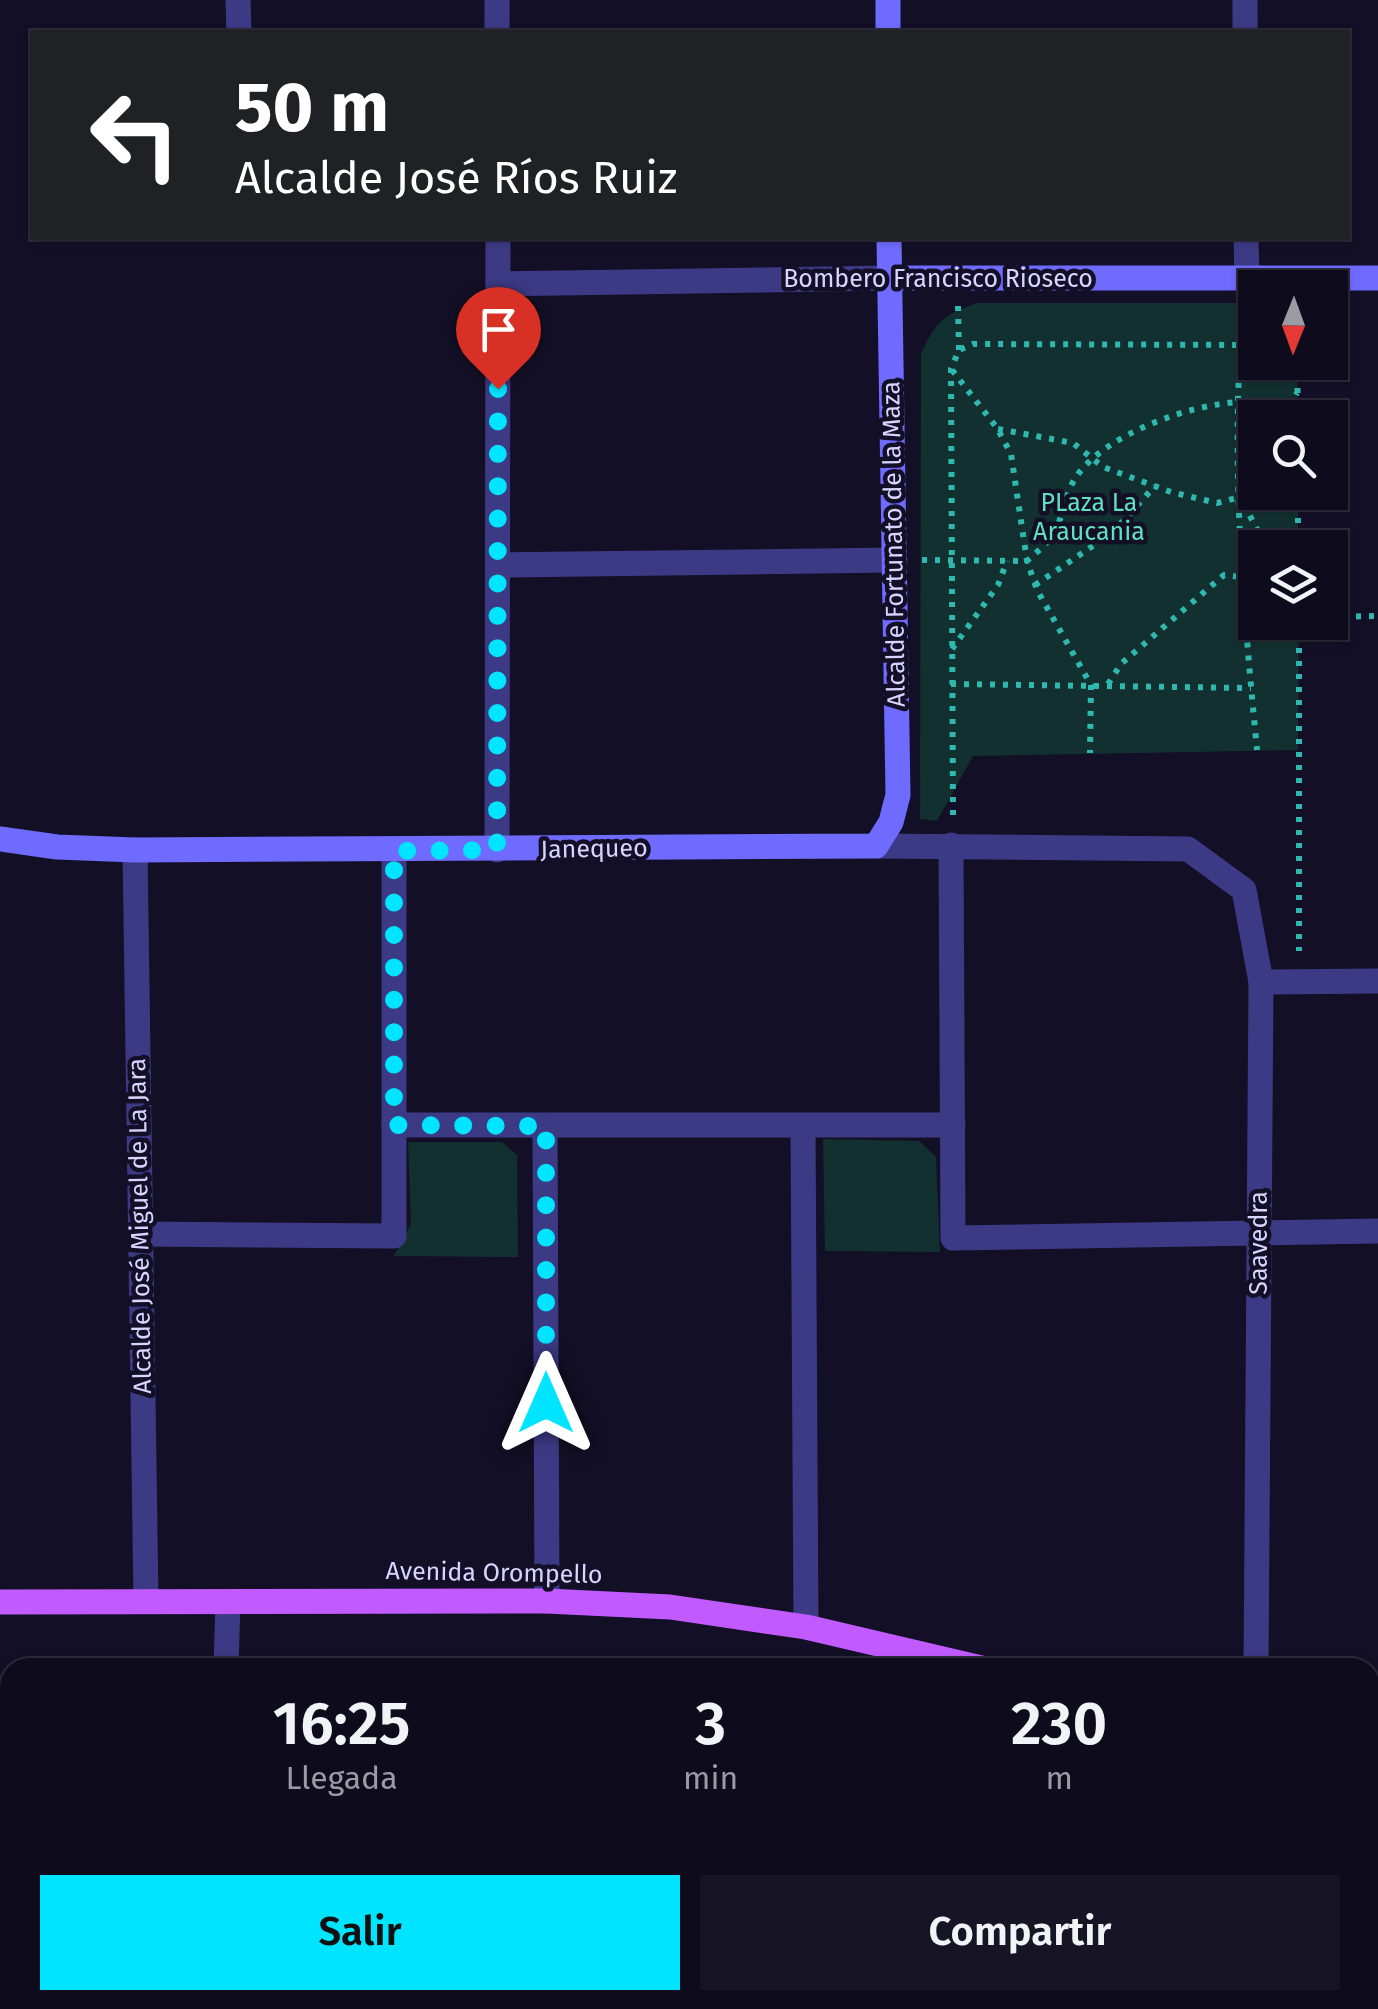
<!DOCTYPE html>
<html lang="es">
<meta charset="utf-8">
<style>
body{margin:0;font-family:"Fira Sans",sans-serif;background:#171425;color:#f1f3f6;height:100vh;display:flex;flex-direction:column;font-size:38px;white-space:nowrap}
*{box-sizing:border-box;margin:0}
p{font-size:32px;color:#9b9ba3}
.icon{flex:none;width:55px;height:55px;fill:none;stroke:currentColor;stroke-width:2;stroke-linecap:round;stroke-linejoin:round}
.map{position:relative;flex:1;overflow:hidden}
.side{position:absolute;left:0px;top:1658px;width:1380px;height:352px;display:flex;flex-direction:column;background:#0e0b1c;border-radius:30px 30px 0 0;box-shadow:0 2px 8px #0004,0 0 0 2px #2e2b3b}
.side>*{flex:none}
.guide{position:absolute;left:30px;top:30px;width:1320px;height:210px;border-radius:0px;box-shadow:0 2px 8px #0004,0 0 0 2px #2e2b3b;background:#202124;color:#fff;overflow:hidden}
.needle{width:65px;rotate:181deg}
.buttons{position:absolute;left:1238px;top:270px;display:grid;gap:20px}
.buttons a{display:grid;place-items:center;width:110px;height:110px;border-radius:0px;background:#0e0b1c;box-shadow:0 2px 8px #0004,0 0 0 2px #2e2b3b;font-size:50px}
.pin{position:absolute;display:grid;place-items:center;width:85px;height:85px;color:#fff;margin:-102px -42px;border-radius:50% 50% 50% 0;rotate:-45deg;box-shadow:0 0 10px #0007}
.pin .icon{rotate:45deg}
.me{position:absolute;width:110px;margin:-55px;rotate:0deg;stroke-linejoin:round;filter:drop-shadow(0 0 8px #0008)}
.turn{display:flex;align-items:center;gap:35px;height:210px;padding:0 40px;font-size:45px}
.turn .icon{width:130px;height:130px;stroke-width:2.5}
.turn b{display:block;font-size:70px;line-height:85px}
.eta{display:flex;justify-content:space-evenly;align-items:center;height:170px;text-align:center}
.eta b{font-size:60px;font-weight:600;line-height:70px}
.action{display:flex;gap:20px;margin-top:auto;padding:20px 40px}
.action a{flex:1;height:115px;border-radius:0px;background:#00e5ff;color:#111;font-size:40px;font-weight:600;line-height:115px;text-align:center}
.action a+a{background:#171425;color:#f1f3f6}
.map>svg:first-child{display:block}
</style>
<div class="map">
<svg width="1378" height="2009" viewBox="0 0 1378 2009">
<rect width="100%" height="100%" fill="#130f26"/>
<g fill="#12302f">
<path d="M 977,303 L 1255,303 L 1255,362 L 1297,363 L 1298,417 L 1255,418 L 1255,492 L 1298,493 L 1298,547 L 1255,548 L 1255,622 L 1299,623 L 1298,750 L 973,756 L 937,821 L 920,819 L 921,354 C 935,322 943,315 977,303 Z"/>
<path d="M 823,1139 L 919,1141 L 936,1157 L 940,1252 L 825,1251 Z"/>
<path d="M 408,1142 L 502,1142 L 517,1155 L 518,1257 L 394,1256 L 411,1224 Z"/>
</g>
<g fill="none" stroke-linecap="round" stroke-linejoin="round">
<g stroke="#2fb8b0" stroke-width="6" stroke-dasharray="5 8" stroke-linecap="butt">
<path d="M 1244,305 C 1229,451 1243,603 1257,750"/>
<path d="M 958,306 L 959,350"/>
<path d="M 1297,362 L 1298,418"/>
<path d="M 952,370 L 997,428 L 1011,454 L 1027,561 L 1037,590 L 1091,685 L 1090,753"/>
<path d="M 1284,418 L 1297,393"/>
<path d="M 998,429 L 1073,443 L 1103,467 L 1171,492 L 1217,503 L 1240,497"/>
<path d="M 1255,470 L 1240,497 L 1267,548"/>
<path d="M 1298,492 L 1298,548"/>
<path d="M 922,560 L 1027,561 C 1035,553 1048,544 1054,534 C 1063,517 1065,493 1076,477 C 1105,434 1191,404 1240,402"/>
<path d="M 1035,585 L 1112,533 L 1155,486"/>
<path d="M 1330,617 L 1378,616"/>
<path d="M 1299,622 L 1299,951"/>
<path d="M 952,649 L 998,585 L 1007,561"/>
<path d="M 951,684 L 1251,688"/>
<path d="M 1108,684 L 1121,664 L 1224,575 L 1241,577 L 1255,587"/>
<path d="M 953,815 L 951,369 L 959,350 L 973,344 L 1255,345"/>
</g>
<g stroke="#3d3a85" stroke-width="25">
<path d="M 238,0 L 239,32"/>
<path d="M 497,0 L 497,32"/>
<path d="M 1245,0 L 1245,32"/>
<path d="M 1246,238 L 1247,278"/>
<path d="M 498,284 L 890,278"/>
<path d="M 498,565 L 895,560"/>
<path d="M 951,845 L 953,1238 L 1378,1231"/>
<path d="M 876,846 L 1188,849 L 1244,890 L 1261,982 L 1256,1668"/>
<path d="M 135,850 L 146,1601"/>
<path d="M 497,850 L 498,238"/>
<path d="M 1261,982 L 1378,981"/>
<path d="M 394,1125 L 953,1125"/>
<path d="M 545,1125 L 547,1601"/>
<path d="M 803,1126 L 806,1627"/>
<path d="M 141,1234 L 394,1236 L 394,851"/>
<path d="M 226,1668 L 228,1602"/>
<path d="M 215,2009 L 215,2000"/>
<path d="M 1199,2009 L 1201,2000"/>
</g>
<g stroke="#6f6bff" stroke-width="25">
<path d="M 888,0 L 888,32"/>
<path d="M 890,278 L 1378,278"/>
<path d="M 0,839 L 57,847 L 135,850 L 876,846 L 891,822 L 898,795 L 889,238"/>
</g>
<g stroke="#c25bff" stroke-width="25">
<path d="M 0,1602 L 547,1601 L 670,1607 L 806,1627 L 981,1668"/>
<path d="M 1370,1726 L 1378,1726"/>
</g>
</g>
<g fill="none" stroke-linecap="round" stroke-linejoin="round">
<path stroke="#00e5ff" stroke-width="18" stroke-dasharray="0 32.4" d="M 498,389 L 497,850 L 394,851 L 394,1125 L 546,1126 L 546,1403"/>
</g>
<g text-anchor="middle" dominant-baseline="central" stroke-width="9" stroke-linejoin="round" paint-order="stroke">
<g font-size="25" fill="#d9d4ff" stroke="#130f26">
<text x="938" y="279">Bombero Francisco Rioseco</text>
<text transform="translate(894 544) rotate(-91)">Alcalde Fortunato de la Maza</text>
<text transform="translate(594 849) rotate(-1)">Janequeo</text>
<text transform="translate(140 1226) rotate(-91)">Alcalde José Miguel de La Jara</text>
<text transform="translate(1259 1243) rotate(-90)">Saavedra</text>
<text transform="translate(494 1573) rotate(1)">Avenida Orompello</text>
</g>
<g font-size="25" fill="#5fe0c0" stroke="#130f26">
<text x="1089" y="503">PLaza La<tspan x="1089" dy="29">Araucania</tspan></text>
</g>
</g>
</svg>
<div class="buttons">
<a><svg class="needle" viewBox="-14 -14 28 28"><path d="M0-13l5 13h-10z" fill="#e53935"/><path d="M0 13l5-13h-10z" fill="#9b9ba3"/></svg></a>
<a><svg class="icon" aria-label="search" viewBox="0 0 24 24"><circle cx="10" cy="10" r="6"/><path d="M15 15l6 6"/></svg></a>
<a><svg class="icon" aria-label="layers" viewBox="0 0 24 24"><path d="M12 4l9 5-9 5-9-5zM3 14l9 5 9-5"/></svg></a>
</div>
<div class="pin" style="left:498px;top:389px;background:#d93025"><svg class="icon" aria-label="arrive" viewBox="0 0 24 24"><path d="M6 21V4h12l-3 4 3 4H6"/></svg></div>
<svg class="me" style="left:546px;top:1403px" viewBox="-20 -20 40 40"><path d="M0-17L14 15 0 8-14 15z" fill="#00e5ff" stroke="#fff" stroke-width="4"/></svg>
<div class="guide">
<div class="turn"><svg class="icon" aria-label="left" viewBox="0 0 24 24"><path d="M17 20v-9H6M10 6l-5 5 5 5"/></svg><div><b>50 m</b>Alcalde José Ríos Ruiz</div></div>
</div>
<section class="side">
<div class="eta">
<div><b>16:25</b><p>Llegada</p></div>
<div><b>3</b><p>min</p></div>
<div><b>230</b><p>m</p></div>
</div>
<div class="action"><a>Salir</a><a>Compartir</a></div>
</section>
</div>
